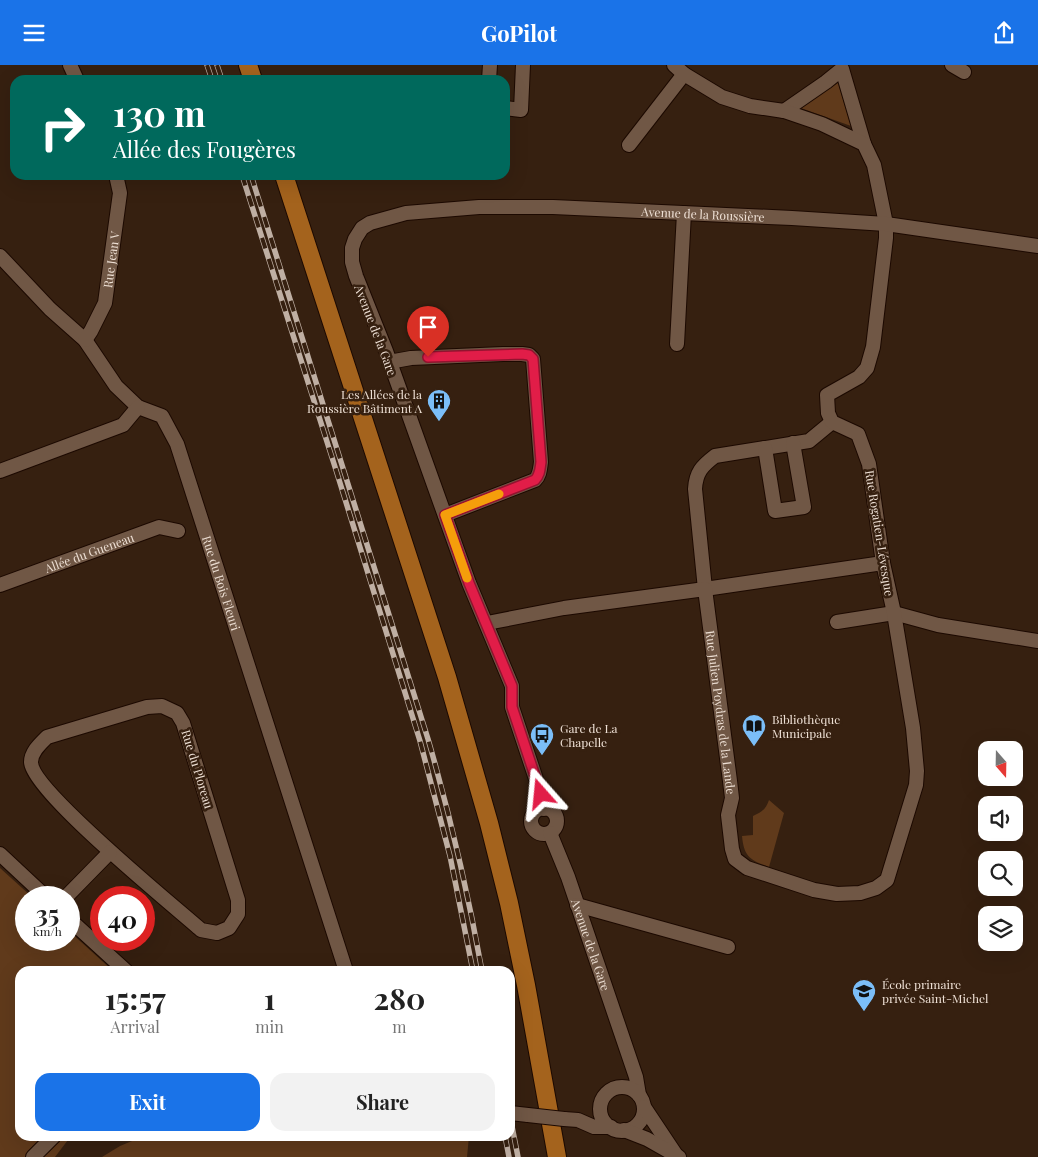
<!DOCTYPE html>
<meta charset="utf-8">
<style>
body{margin:0;font-family:"Playfair Display",serif;background:#f2f2f2;color:#222;height:100vh;display:flex;flex-direction:column;font-size:19px;white-space:nowrap}
*{box-sizing:border-box;margin:0}
p{font-size:16px;color:#767676}
.icon{flex:none;width:28px;height:28px;fill:none;stroke:currentColor;stroke-width:2;stroke-linecap:round;stroke-linejoin:round}
.map{position:relative;flex:1;overflow:hidden}
.sheet{position:absolute;left:15px;top:901px;width:500px;height:175px;display:flex;flex-direction:column;background:#fff;border-radius:15px;box-shadow:0 5px 20px #0002}
.sheet>*{flex:none}
.banner{position:absolute;left:10px;top:10px;width:500px;height:105px;border-radius:15px;box-shadow:0 5px 20px #0002;background:#00695c;color:#fff;overflow:hidden}
.needle{width:32px;rotate:160deg}
.tools{position:absolute;left:978px;top:676px;display:grid;gap:10px}
.tools a{display:grid;place-items:center;width:45px;height:45px;border-radius:10px;background:#fff;box-shadow:0 5px 20px #0002;font-size:25px}
.speed{position:absolute;left:15px;top:821px;display:flex;gap:10px;font-size:25px;font-weight:700;text-align:center}
.speed>*{display:grid;place-content:center;width:65px;height:65px;border-radius:50%;background:#fff;box-shadow:0 5px 20px #0002;line-height:1}
.speed small{font-size:12px;font-weight:400}
.speed .limit{border:8px solid #d22;background:#fff;color:#111}
.pin{position:absolute;display:grid;place-items:center;width:42px;height:42px;color:#fff;margin:-51px -21px;border-radius:50% 50% 50% 0;rotate:-45deg;box-shadow:0 0 5px #0007}
.pin .icon{rotate:45deg}
.me{position:absolute;width:55px;margin:-28px;rotate:342deg;stroke-linejoin:round;filter:drop-shadow(0 0 4px #0008)}
.turn{display:flex;align-items:center;gap:18px;height:105px;padding:0 20px;font-size:22px}
.turn .icon{width:65px;height:65px;stroke-width:2.5}
.turn b{display:block;font-size:35px;line-height:42px}
.eta{display:flex;justify-content:space-evenly;align-items:center;height:85px;text-align:center}
.eta b{font-size:30px;font-weight:700;line-height:35px}
.primary-button{display:flex;gap:10px;margin-top:auto;padding:10px 20px}
.primary-button a{flex:1;height:58px;border-radius:15px;background:#1a73e8;color:#fff;font-size:20px;font-weight:700;line-height:58px;text-align:center}
.primary-button a+a{background:#f2f2f2;color:#222}
header{display:flex;justify-content:space-between;align-items:center;height:65px;padding:0 20px;background:#1a73e8;color:#fff;font-size:22px;font-weight:700}
.map>svg:first-child{display:block}
</style>
<header><svg class="icon" aria-label="menu" viewBox="0 0 24 24"><path d="M4 6h16M4 12h16M4 18h16"/></svg>GoPilot<svg class="icon" aria-label="share" viewBox="0 0 24 24"><path d="M12 15V3M7 8l5-5 5 5M5 13v7h14v-7"/></svg></header>
<div class="map">
<svg width="1038" height="1092" viewBox="0 0 1038 1092">
<rect width="100%" height="100%" fill="#362010"/>
<g fill="#603a1b">
<path d="M 838,18 L 851,61 L 798,42 Z"/>
<path d="M 769,735 L 784,748 L 769,802 C 750,795 744,792 742,771 L 753,770 L 753,751 C 762,747 766,744 769,735 Z"/>
<path d="M 0,803 L 32,832 L 26,832 L 26,875 L 69,875 L 69,866 L 113,906 L 20,906 L 20,1071 L 71,1071 L 55,1092 L 0,1092 Z"/>
<path d="M 144,1071 L 469,1071 L 467,1092 L 102,1092 L 120,1081 Z"/>
</g>
<g fill="none" stroke-linecap="round" stroke-linejoin="round">
<g stroke="#1c0900" stroke-width="16">
<g id="minor">
<path d="M 70,0 L 77,15"/>
<path d="M 952,0 L 964,7"/>
<path d="M 489,15 L 490,0"/>
<path d="M 505,43 L 521,45 L 523,0"/>
<path d="M 784,46 L 826,17 L 842,4 L 864,79"/>
<path d="M 629,80 L 684,9"/>
<path id="s1" d="M 0,191 L 50,244 L 85,275 L 116,321 L 138,342 L 162,351 L 177,379 L 346,906"/>
<path id="s2" d="M 85,275 L 91,266 L 105,238 L 120,128 L 116,110"/>
<path d="M 677,279 L 684,148"/>
<path d="M 389,297 L 411,293 L 503,289 L 522,289 L 529,290 L 533,294 L 541,397 C 540,404 540,410 535,415 L 445,450"/>
<path d="M 832,357 L 809,376 L 715,391 C 702,401 696,407 695,424 L 705,524 L 883,498"/>
<path d="M 765,383 L 775,446 L 804,442 L 793,378"/>
<path d="M 0,406 L 123,360 L 138,342"/>
<path id="s3" d="M 0,520 L 159,462 L 178,466"/>
<path d="M 837,557 L 894,548 L 938,560 L 1038,576"/>
<path id="s4" d="M 487,558 L 564,543 L 705,524 L 730,716 L 732,733 L 728,750 L 732,784 L 735,794 L 747,803 L 814,825 L 837,829 L 860,828 L 876,823 L 887,815 L 916,720 L 917,706 L 913,663 L 894,548 L 883,498 L 869,399 L 858,369 L 832,357 L 828,348 L 827,330 L 859,312 L 867,303 L 873,282 L 886,173 L 886,159 L 874,100 L 864,79 L 822,59 L 784,46 L 750,41 L 722,32 L 684,9 L 674,0"/>
<path d="M 162,641 L 177,648 L 183,658 L 238,835 L 238,849 L 229,863 L 217,868 L 201,865 C 174,841 31,725 31,697 C 31,687 40,679 47,672 L 147,642 Z"/>
<circle cx="544" cy="756" r="13"/>
<path id="s5" d="M 544,744 L 541,729 L 512,642 L 512,621 L 469,518 L 386,286 L 356,211 L 352,197 L 352,183 L 355,174 L 362,163 L 370,158 L 406,148 L 479,142 L 553,142 L 792,153 L 886,159 L 1038,181"/>
<path id="s6" d="M 550,768 L 568,812 L 636,1012 L 639,1030"/>
<path d="M 0,789 L 46,832"/>
<path d="M 66,832 L 110,787"/>
<path d="M 577,840 L 728,882"/>
<path d="M 69,854 L 126,906"/>
<circle cx="622" cy="1044" r="22"/>
<path d="M 644,1042 L 676,1090"/>
<path d="M 510,1048 L 528,1050"/>
<path d="M 564,1054 L 578,1055 L 594,1062 L 611,1062"/>
<path d="M 624,1065 L 647,1074 L 679,1092"/>
<path d="M 33,1092 L 54,1071"/>
</g>
</g>
<g stroke="#1c0900" stroke-width="20">
<g id="major">
<path d="M 248,0 L 253,15"/>
<path d="M 284,110 L 447,612 L 489,758 L 509,838 L 526,920 L 557,1092"/>
</g>
</g>
<use href="#minor" stroke="#705745" stroke-width="14"/>
<use href="#major" stroke="#a4631d" stroke-width="18"/>
<g stroke="#bfafa3" stroke-width="5.5">
<g id="rail">
<path d="M 207,0 L 212,15"/>
<path d="M 217,0 L 222,15"/>
<path d="M 242,110 L 336,405 L 420,676 L 450,791 L 473,906"/>
<path d="M 251,110 L 428,674 C 450,750 468,828 482,906"/>
<path d="M 510,1051 L 518,1092"/>
<path d="M 505,1071 L 509,1092"/>
</g>
</g>
<use href="#rail" stroke="#362010" stroke-width="4" stroke-dasharray="11" stroke-linecap="butt"/>
<g stroke="#1c0900" stroke-width="16" stroke-linecap="butt">
<path id="minor-bridge" d="M 528,1050 L 564,1054"/>
</g>
<use href="#minor-bridge" stroke="#705745" stroke-width="14"/>
</g>
<g fill="none" stroke-linecap="round" stroke-linejoin="round">
<g stroke="#92132f" stroke-width="12">
<path id="route" d="M 428,292 L 522,289 L 529,290 L 533,294 L 541,397 C 540,404 540,410 535,415 L 445,450 L 469,518 L 512,621 L 512,642 L 541,729"/>
</g>
<use href="#route" stroke="#e11d48" stroke-width="9"/>
<path stroke="#f59e0b" stroke-width="9" d="M 467,513 L 445,450 L 499,429"/>
</g>
<defs>
<g id="building-pin" transform="scale(1.25)"><path d="M0 17L-7.5 6A9.5 9.5 0 1 1 7.5 6Z" fill="#7bbef8" stroke="#362010"/><path d="M-4-6H4V6H1V3H-1V6H-4ZM-2.5-4.3h1.7v1.8h-1.7ZM.8-4.3h1.7v1.8H.8ZM-2.5-1h1.7V.8h-1.7ZM.8-1h1.7V.8H.8Z" fill="#111"/></g>
<g id="library-pin" transform="scale(1.25)"><path d="M0 17L-7.5 6A9.5 9.5 0 1 1 7.5 6Z" fill="#7bbef8" stroke="#362010"/><path d="M-6-4Q-3-5.5-.7-3.5V5Q-3 3-6 4ZM6-4Q3-5.5 .7-3.5V5Q3 3 6 4Z" fill="#111"/></g>
<g id="bus-pin" transform="scale(1.25)"><path d="M0 17L-7.5 6A9.5 9.5 0 1 1 7.5 6Z" fill="#7bbef8" stroke="#362010"/><path d="M-5-6H5V4H4V6H2V4H-2V6H-4V4H-5ZM-3.5-4V0h7V-4ZM-3.5 1.2v1.5H-2V1.2ZM2 1.2v1.5H3.5V1.2Z" fill="#111"/></g>
<g id="school-pin" transform="scale(1.25)"><path d="M0 17L-7.5 6A9.5 9.5 0 1 1 7.5 6Z" fill="#7bbef8" stroke="#362010"/><path d="M0-5L7-2L0 1L-7-2ZM-4 1L0 2.5L4 1V4Q0 6-4 4Z" fill="#111"/></g>
</defs>
<g fill-rule="evenodd">
<use href="#building-pin" x="439" y="336"/>
<use href="#library-pin" x="754" y="661"/>
<use href="#bus-pin" x="542" y="670"/>
<use href="#school-pin" x="864" y="926"/>
</g>
<g text-anchor="middle" dominant-baseline="central" stroke-width="5" stroke-linejoin="round" paint-order="stroke">
<g font-size="12" fill="#eddfd4" stroke="#362010">
<text stroke="none"><textPath href="#s5" startOffset="962">Avenue de la Roussière</textPath></text>
<text stroke="none"><textPath href="#s2" startOffset="86">Rue Jean V</textPath></text>
<text transform="translate(376 265) rotate(69)">Avenue de la Gare</text>
<text transform="translate(880 468) rotate(81)">Rue Rogatien-Lévesque</text>
<text stroke="none"><textPath href="#s3" startOffset="95">Allée du Gueneau</textPath></text>
<text stroke="none"><textPath href="#s1" startOffset="409">Rue du Bois Fleuri</textPath></text>
<text stroke="none"><textPath href="#s4" startOffset="345">Rue Julien Poydras de la Lande</textPath></text>
<text transform="translate(198 704) rotate(73)">Rue du Ploreau</text>
<text stroke="none"><textPath href="#s6" startOffset="119">Avenue de la Gare</textPath></text>
</g>
<g font-size="12" fill="#eddfd4" stroke="#362010" text-anchor="start">
<text x="422" y="329" text-anchor="end">Les Allées de la<tspan x="422" dy="14">Roussière Bâtiment A</tspan></text>
<text x="772" y="654">Bibliothèque<tspan x="772" dy="14">Municipale</tspan></text>
<text x="560" y="663">Gare de La<tspan x="560" dy="14">Chapelle</tspan></text>
<text x="882" y="919">École primaire<tspan x="882" dy="14">privée Saint-Michel</tspan></text>
</g>
</g>
</svg>
<div class="tools">
<a><svg class="needle" viewBox="-14 -14 28 28"><path d="M0-13l5 13h-10z" fill="#e53935"/><path d="M0 13l5-13h-10z" fill="#767676"/></svg></a>
<a><svg class="icon" aria-label="sound" viewBox="0 0 24 24"><path d="M4 9h4l5-4v14l-5-4H4zM17 9q2 3 0 6"/></svg></a>
<a><svg class="icon" aria-label="search" viewBox="0 0 24 24"><circle cx="10" cy="10" r="6"/><path d="M15 15l6 6"/></svg></a>
<a><svg class="icon" aria-label="layers" viewBox="0 0 24 24"><path d="M12 4l9 5-9 5-9-5zM3 14l9 5 9-5"/></svg></a>
</div>
<div class="speed"><div>35<small>km/h</small></div><div class="limit">40</div></div>
<div class="pin" style="left:428px;top:292px;background:#d93025"><svg class="icon" aria-label="arrive" viewBox="0 0 24 24"><path d="M6 21V4h12l-3 4 3 4H6"/></svg></div>
<svg class="me" style="left:541px;top:729px" viewBox="-20 -20 40 40"><path d="M0-17L14 15 0 8-14 15z" fill="#e11d48" stroke="#fff" stroke-width="4"/></svg>
<div class="banner">
<div class="turn"><svg class="icon" aria-label="right" viewBox="0 0 24 24"><path d="M7 20v-9h11M14 6l5 5-5 5"/></svg><div><b>130 m</b>Allée des Fougères</div></div>
</div>
<section class="sheet">
<div class="eta">
<div><b>15:57</b><p>Arrival</p></div>
<div><b>1</b><p>min</p></div>
<div><b>280</b><p>m</p></div>
</div>
<div class="primary-button"><a>Exit</a><a>Share</a></div>
</section>
</div>
